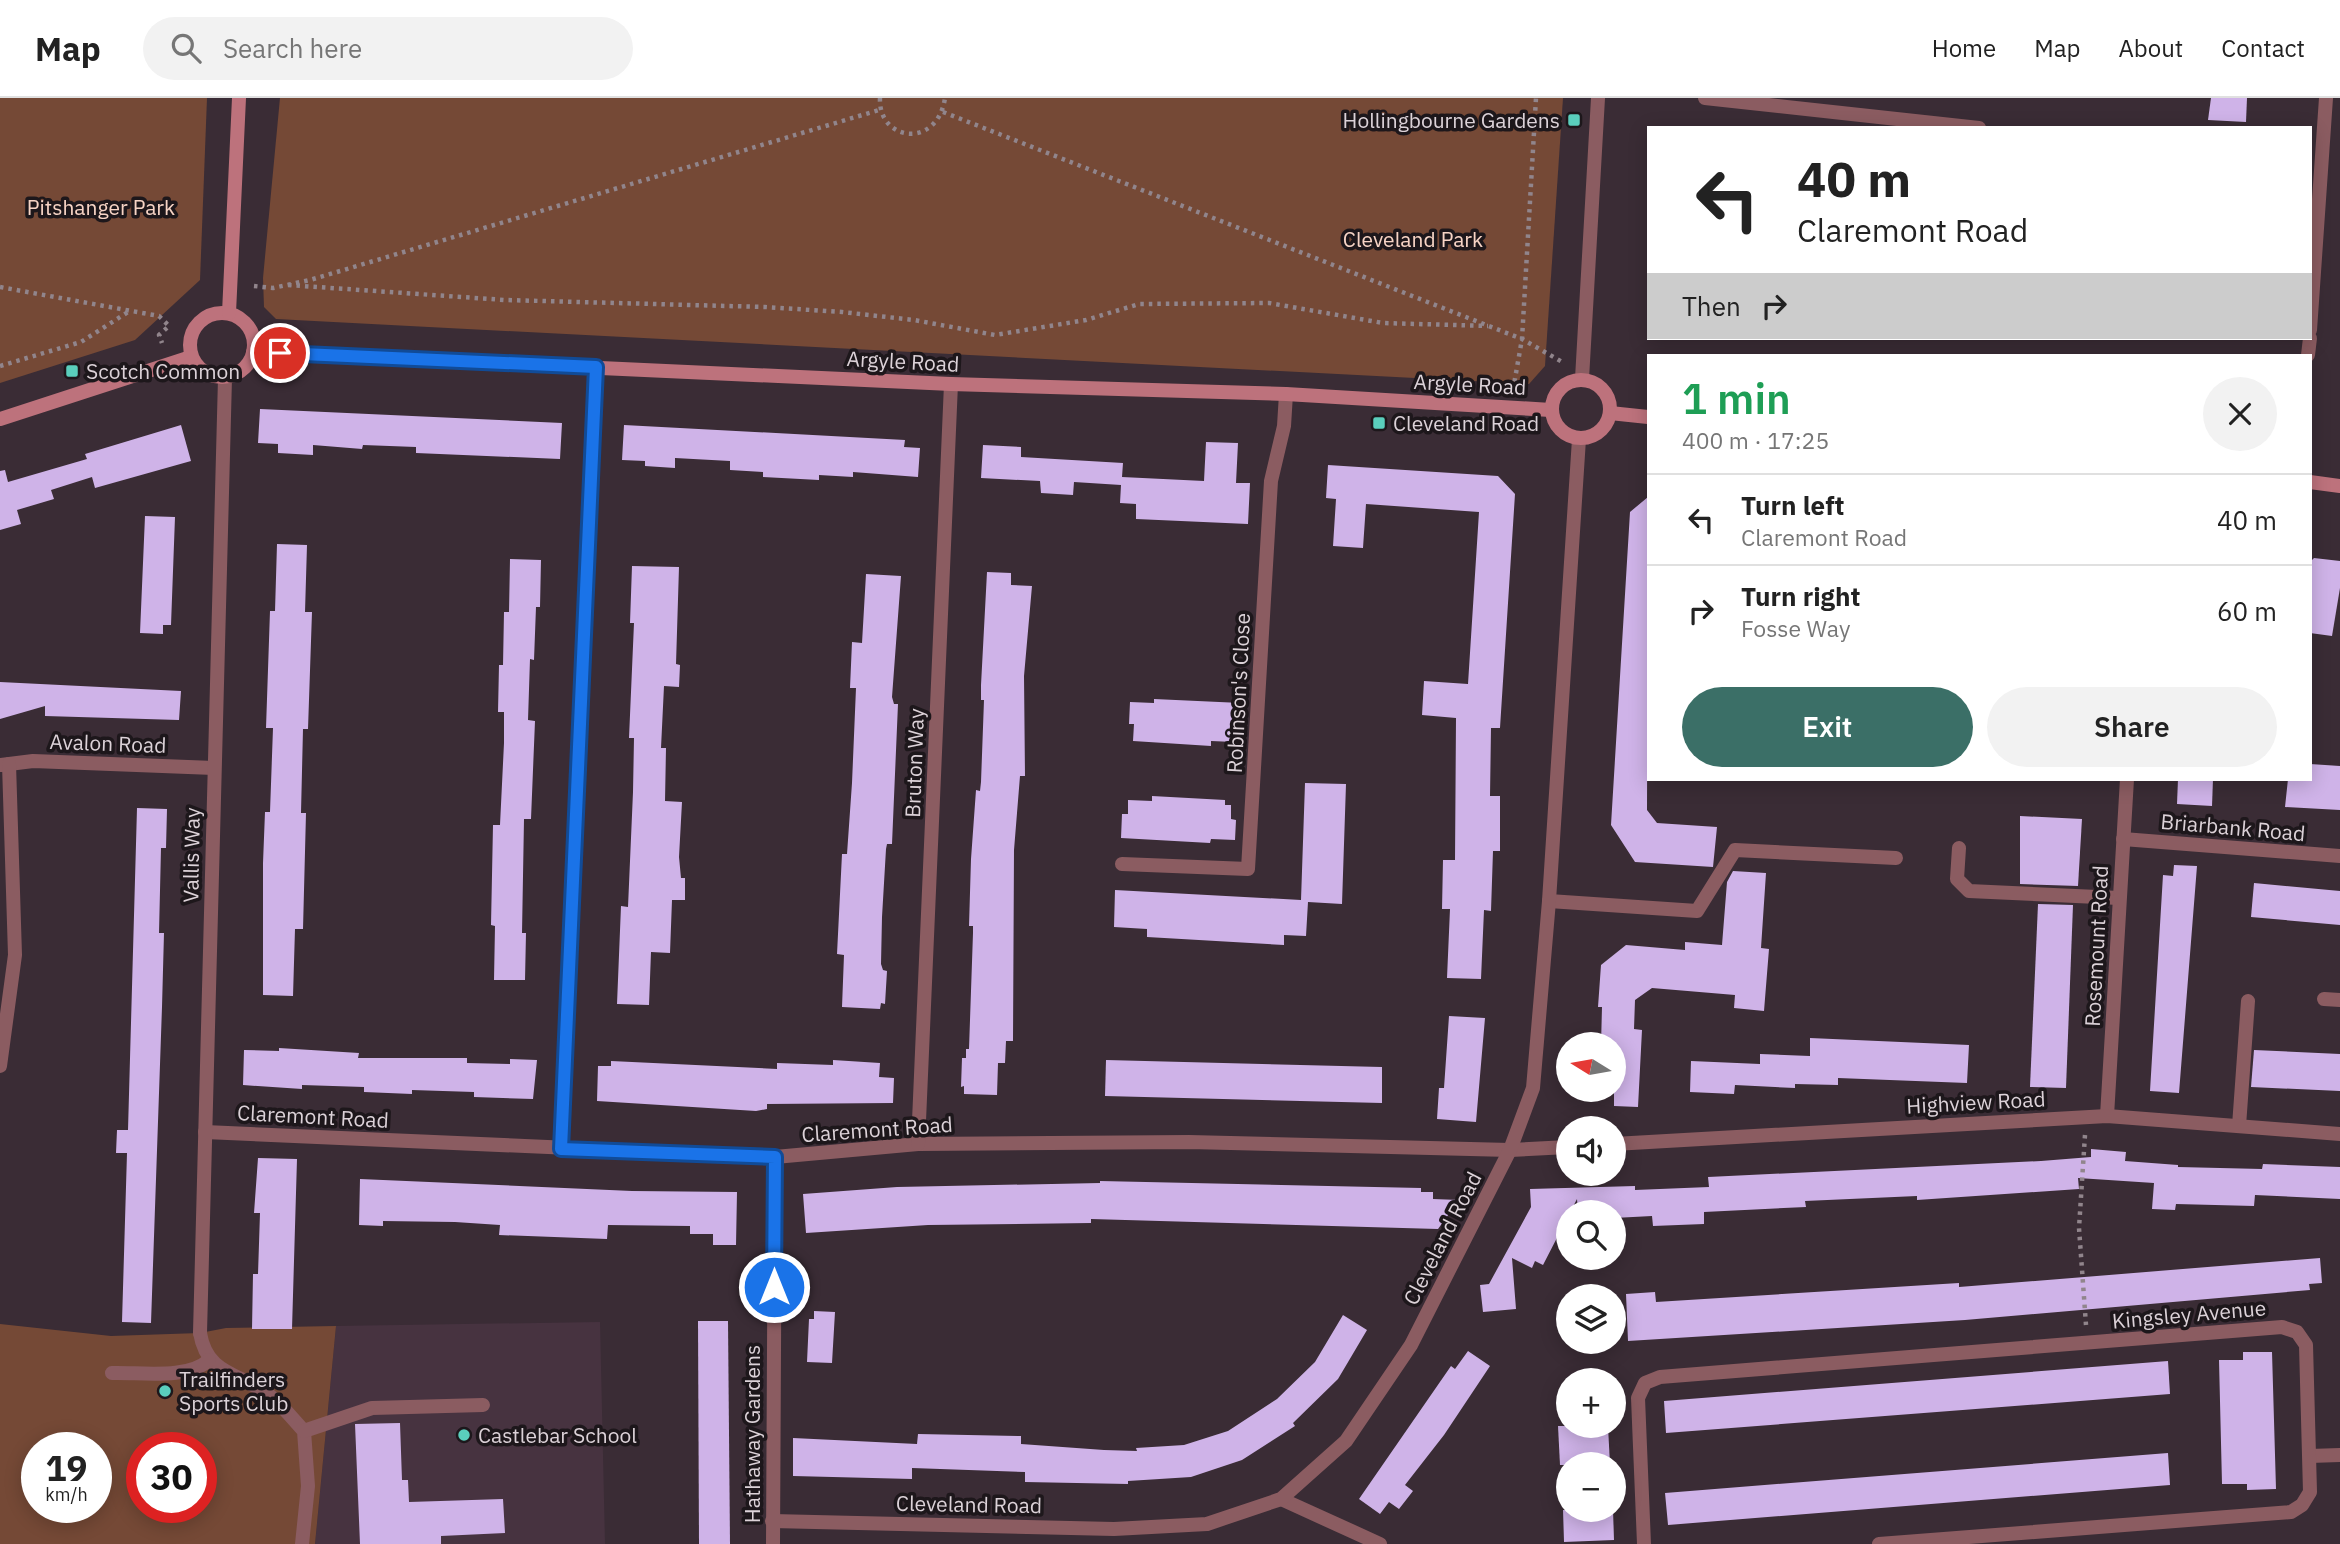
<!DOCTYPE html>
<meta charset="utf-8">
<style>
body{margin:0;font-family:"IBM Plex Sans",sans-serif;background:#f2f2f2;color:#222;height:100vh;display:flex;flex-direction:column;font-size:26px;white-space:nowrap}
*{box-sizing:border-box;margin:0}
p{font-size:23px;color:#767676}
.icon{flex:none;width:38px;height:38px;fill:none;stroke:currentColor;stroke-width:2;stroke-linecap:round;stroke-linejoin:round}
.map{position:relative;flex:1;overflow:hidden}
.details{position:absolute;left:1647px;top:256px;width:665px;height:427px;display:flex;flex-direction:column;background:#fff;border-radius:0px;box-shadow:0 4px 18px #0003}
.details>*{flex:none}
.banner{position:absolute;left:1647px;top:28px;width:665px;height:214px;border-radius:0px;box-shadow:0 4px 18px #0003;background:#fff;color:#222;overflow:hidden}
.needle{width:46px;rotate:281deg}
.tools{position:absolute;left:1556px;top:934px;display:grid;gap:14px}
.tools a{display:grid;place-items:center;width:70px;height:70px;border-radius:50%;background:#fff;box-shadow:0 4px 18px #0003;font-size:35px}
.speed{position:absolute;left:21px;top:1334px;display:flex;gap:14px;font-size:35px;font-weight:700;text-align:center}
.speed>*{display:grid;place-content:center;width:91px;height:91px;border-radius:50%;background:#fff;box-shadow:0 4px 18px #0003;line-height:1}
.speed small{font-size:18px;font-weight:400}
.speed .limit{border:10px solid #d22;background:#fff;color:#111}
.pin{position:absolute;display:grid;place-items:center;width:60px;height:60px;color:#fff;margin:-30px;border:4px solid #fff;border-radius:50%;box-shadow:0 2px 7px #0007}
.me{position:absolute;width:77px;margin:-38px;rotate:0deg;stroke-linejoin:round;filter:drop-shadow(0 0 5px #0008)}
.turn{display:flex;align-items:center;gap:24px;height:147px;padding:0 35px;font-size:32px}
.turn .icon{width:91px;height:91px;stroke-width:2.5}
.turn b{display:block;font-size:49px;line-height:60px}
.then{display:flex;align-items:center;height:66px;padding:0 35px;background:#0003;gap:14px;font-size:26px}
.round{display:grid;place-items:center;flex:none;width:74px;height:74px;border-radius:37px;background:#f2f2f2}
.summary{display:flex;align-items:center;justify-content:space-between;height:119px;padding:0 35px}
h1{font-size:42px;font-weight:600;line-height:52px;color:#1e9e55}
.primary-button{display:flex;gap:14px;margin-top:auto;padding:14px 35px}
.primary-button a{flex:1;height:80px;border-radius:42px;background:#3b6f67;color:#fff;font-size:28px;font-weight:600;line-height:80px;text-align:center}
.primary-button a+a{background:#f2f2f2;color:#222}
ul{padding:0;list-style:none}
li{display:flex;align-items:center;gap:21px;height:91px;padding:0 35px;border-top:2px solid #e0e0e0}
li div{flex:1}
li b{display:block;font-size:26px}
li em{font-style:normal}
header{display:flex;align-items:center;gap:42px;box-sizing:border-box;height:98px;padding:0 35px;background:#fff;border-bottom:2px solid #e0e0e0}
header strong{font-size:33px}
nav{display:flex;gap:38px;margin-inline-start:auto;font-size:24px}
.search{width:490px;height:63px;background:#f2f2f2;display:flex;align-items:center;gap:18px;box-sizing:border-box;padding:0 24px;border-radius:38px;color:#767676;font-size:26px}
.map>svg:first-child{display:block}
</style>
<header>
<strong>Map</strong>
<div class="search"><svg class="icon" aria-label="search" viewBox="0 0 24 24"><circle cx="10" cy="10" r="6"/><path d="M15 15l6 6"/></svg>Search here</div>
<nav><a>Home</a><a>Map</a><a>About</a><a>Contact</a></nav>
</header>
<div class="map">
<svg width="2340" height="1446" viewBox="0 0 2340 1446">
<rect width="100%" height="100%" fill="#3a2c35"/>
<path fill="#473340" d="M 600,1224 L 605,1446 L 315,1446 L 336,1228 Z"/>
<g fill="#754936" fill-rule="evenodd">
<path d="M 0,0 L 207,0 L 200,182 L 135,242 L 0,285 Z"/>
<path d="M 280,0 L 1563,0 L 1545,268 L 1529,286 L 276,221 L 264,209 L 263,180 Z"/>
<path d="M 0,1226 L 111,1238 L 200,1235 L 226,1230 L 336,1228 L 315,1446 L 0,1446 ZM 37,1349 L 96,1349 L 96,1409 L 37,1409 ZM 142,1349 L 201,1349 L 201,1409 L 142,1409 Z"/>
</g>
<g fill="#cfb3e8">
<path d="M 2211,0 L 2247,0 L 2246,24 L 2208,22 Z"/>
<path d="M 260,311 L 562,325 L 560,361 L 416,355 L 416,349 L 363,347 L 362,351 L 313,347 L 313,357 L 278,355 L 278,346 L 258,345 Z"/>
<path d="M 181,327 L 191,363 L 95,390 L 92,379 L 51,392 L 54,401 L 17,412 L 21,426 L 0,432 L 0,373 L 5,372 L 8,384 L 87,361 L 85,356 Z"/>
<path d="M 624,327 L 905,342 L 904,349 L 920,350 L 918,379 L 853,374 L 853,379 L 819,377 L 819,382 L 763,379 L 763,374 L 730,372 L 730,363 L 675,360 L 675,370 L 645,368 L 645,363 L 622,362 Z"/>
<path d="M 1206,344 L 1238,345 L 1236,385 L 1250,385 L 1248,426 L 1136,421 L 1136,406 L 1120,405 L 1121,387 L 1074,384 L 1073,397 L 1041,395 L 1040,383 L 981,380 L 983,347 L 1021,349 L 1021,359 L 1123,365 L 1122,379 L 1204,383 Z"/>
<path d="M 1328,367 L 1498,378 L 1515,396 L 1500,630 L 1491,630 L 1490,698 L 1500,698 L 1500,753 L 1493,753 L 1491,813 L 1484,812 L 1481,881 L 1447,880 L 1450,811 L 1442,811 L 1443,762 L 1455,762 L 1456,620 L 1422,617 L 1424,583 L 1468,586 L 1479,414 L 1366,406 L 1363,450 L 1333,448 L 1336,401 L 1326,400 Z"/>
<path d="M 1648,399 L 1647,712 L 1657,725 L 1717,729 L 1713,769 L 1635,764 L 1611,727 L 1630,414 Z"/>
<path d="M 145,418 L 175,419 L 171,527 L 163,527 L 163,536 L 140,535 Z"/>
<path d="M 277,446 L 307,447 L 305,514 L 312,514 L 308,631 L 303,631 L 301,715 L 306,715 L 303,831 L 295,831 L 293,898 L 263,897 L 263,765 L 265,714 L 270,714 L 273,630 L 266,630 L 270,513 L 275,513 Z"/>
<path d="M 2314,460 L 2340,463 L 2340,490 L 2332,538 L 2310,535 L 2310,464 Z"/>
<path d="M 510,461 L 541,462 L 540,509 L 536,509 L 534,562 L 530,561 L 528,622 L 535,623 L 531,721 L 524,721 L 522,835 L 526,835 L 525,882 L 494,882 L 495,828 L 491,827 L 493,727 L 500,727 L 504,645 L 504,614 L 498,614 L 499,567 L 503,567 L 504,514 L 509,514 Z"/>
<path d="M 632,468 L 679,469 L 676,566 L 680,567 L 679,589 L 664,588 L 661,650 L 666,650 L 665,703 L 682,704 L 679,759 L 681,780 L 685,780 L 685,802 L 672,802 L 670,855 L 651,854 L 649,907 L 617,906 L 621,808 L 628,809 L 633,694 L 634,640 L 629,640 L 634,525 L 630,525 Z"/>
<path d="M 987,474 L 1011,475 L 1011,487 L 1032,488 L 1024,578 L 1025,678 L 1020,678 L 1014,752 L 1013,943 L 1006,943 L 1005,965 L 998,965 L 997,997 L 964,996 L 964,988 L 961,989 L 962,960 L 966,960 L 966,951 L 969,951 L 973,835 L 973,828 L 969,828 L 971,761 L 976,692 L 980,693 L 981,684 L 984,602 L 981,602 L 981,587 Z"/>
<path d="M 866,476 L 901,478 L 892,599 L 894,606 L 898,606 L 892,746 L 887,746 L 886,751 L 882,819 L 881,866 L 883,872 L 887,873 L 885,906 L 881,905 L 880,911 L 842,909 L 844,857 L 837,856 L 842,756 L 847,756 L 852,685 L 856,590 L 850,590 L 852,544 L 862,545 Z"/>
<path d="M 0,584 L 181,593 L 179,622 L 45,618 L 45,608 L 0,621 Z"/>
<path d="M 1154,601 L 1241,605 L 1234,644 L 1211,643 L 1211,648 L 1133,643 L 1134,626 L 1129,626 L 1130,604 L 1154,605 Z"/>
<path d="M 2310,666 L 2340,668 L 2340,712 L 2285,709 L 2288,681 L 2310,681 Z"/>
<path d="M 2178,681 L 2213,681 L 2212,708 L 2177,706 Z"/>
<path d="M 1305,685 L 1346,686 L 1342,806 L 1308,804 L 1306,838 L 1284,837 L 1284,847 L 1147,839 L 1147,831 L 1114,829 L 1115,792 L 1301,802 Z"/>
<path d="M 1152,698 L 1225,702 L 1225,707 L 1231,707 L 1231,721 L 1236,722 L 1235,742 L 1211,741 L 1210,745 L 1121,740 L 1122,716 L 1128,716 L 1128,702 L 1152,703 Z"/>
<path d="M 137,710 L 167,711 L 166,750 L 161,750 L 159,835 L 164,835 L 162,909 L 151,1225 L 122,1224 L 127,1055 L 116,1055 L 117,1032 L 128,1032 Z"/>
<path d="M 2020,718 L 2082,721 L 2078,788 L 2020,786 Z"/>
<path d="M 2174,767 L 2197,768 L 2179,995 L 2150,993 L 2163,777 L 2173,778 Z"/>
<path d="M 1733,773 L 1766,775 L 1761,850 L 1769,851 L 1764,913 L 1734,910 L 1735,897 L 1652,890 L 1635,902 L 1634,931 L 1642,932 L 1638,1009 L 1614,1008 L 1614,947 L 1601,947 L 1602,909 L 1598,909 L 1601,867 L 1626,847 L 1685,852 L 1685,844 L 1722,847 L 1727,784 Z"/>
<path d="M 2254,785 L 2340,793 L 2340,827 L 2251,819 Z"/>
<path d="M 2038,806 L 2073,807 L 2066,990 L 2030,989 Z"/>
<path d="M 1449,918 L 1485,920 L 1476,1024 L 1437,1021 L 1439,990 L 1444,990 Z"/>
<path d="M 1810,940 L 1969,947 L 1967,985 L 1838,980 L 1838,987 L 1795,986 L 1795,990 L 1735,987 L 1734,996 L 1690,994 L 1691,963 L 1760,966 L 1760,956 L 1810,958 Z"/>
<path d="M 279,950 L 359,955 L 358,960 L 467,960 L 467,965 L 510,966 L 510,961 L 537,962 L 533,1001 L 474,999 L 474,994 L 412,992 L 412,996 L 364,994 L 364,989 L 302,987 L 302,991 L 243,987 L 244,952 L 279,953 Z"/>
<path d="M 2254,952 L 2340,956 L 2340,993 L 2251,989 Z"/>
<path d="M 833,962 L 880,965 L 879,979 L 894,980 L 893,1005 L 767,1006 L 767,1011 L 756,1013 L 597,1003 L 598,968 L 611,968 L 611,963 L 777,971 L 777,965 L 833,967 Z"/>
<path d="M 1106,962 L 1382,969 L 1382,1005 L 1105,998 Z"/>
<path d="M 2091,1051 L 2126,1054 L 2125,1063 L 2178,1067 L 2178,1069 L 2262,1071 L 2263,1066 L 2340,1069 L 2340,1101 L 2255,1097 L 2254,1108 L 2176,1106 L 2175,1112 L 2152,1111 L 2154,1085 L 2078,1080 L 2079,1091 L 1917,1102 L 1917,1098 L 1805,1103 L 1806,1109 L 1704,1114 L 1704,1126 L 1653,1128 L 1652,1118 L 1614,1120 L 1614,1115 L 1578,1115 L 1577,1101 L 1543,1167 L 1535,1163 L 1532,1170 L 1512,1160 L 1516,1211 L 1483,1214 L 1480,1187 L 1489,1186 L 1531,1109 L 1530,1091 L 1635,1088 L 1635,1092 L 1709,1089 L 1708,1079 L 2041,1063 L 2091,1059 Z"/>
<path d="M 258,1060 L 297,1061 L 292,1231 L 252,1231 L 253,1176 L 258,1176 L 260,1115 L 254,1115 Z"/>
<path d="M 360,1081 L 632,1093 L 737,1094 L 736,1147 L 713,1147 L 713,1136 L 690,1136 L 690,1128 L 608,1127 L 607,1141 L 499,1137 L 500,1127 L 455,1124 L 383,1123 L 383,1128 L 359,1127 Z"/>
<path d="M 1100,1083 L 1421,1090 L 1421,1094 L 1433,1094 L 1433,1101 L 1459,1102 L 1438,1131 L 1091,1121 L 1091,1125 L 928,1127 L 806,1135 L 803,1096 L 897,1089 L 1100,1085 Z"/>
<path d="M 2320,1160 L 2322,1185 L 2309,1186 L 2310,1192 L 1965,1222 L 1628,1243 L 1626,1196 L 1655,1194 L 1656,1204 L 1959,1185 L 1959,1189 Z"/>
<path d="M 814,1213 L 835,1214 L 832,1265 L 807,1264 L 809,1221 L 814,1221 Z"/>
<path d="M 1343,1217 L 1367,1232 L 1338,1281 L 1293,1325 L 1295,1328 L 1242,1362 L 1191,1379 L 1128,1383 L 1128,1386 L 1025,1384 L 1025,1374 L 912,1370 L 912,1381 L 793,1378 L 793,1340 L 917,1346 L 918,1336 L 1021,1338 L 1021,1346 L 1104,1352 L 1137,1353 L 1136,1350 L 1184,1347 L 1228,1333 L 1277,1301 L 1315,1264 Z"/>
<path d="M 698,1223 L 728,1223 L 730,1446 L 699,1446 Z"/>
<path d="M 1468,1253 L 1490,1268 L 1444,1337 L 1405,1387 L 1413,1393 L 1399,1411 L 1389,1404 L 1380,1416 L 1359,1401 L 1451,1268 L 1455,1271 Z"/>
<path d="M 2243,1254 L 2272,1254 L 2276,1391 L 2247,1392 L 2247,1386 L 2222,1386 L 2219,1262 L 2243,1262 Z"/>
<path d="M 2168,1263 L 2170,1296 L 1666,1335 L 1664,1303 Z"/>
<path d="M 400,1325 L 402,1382 L 408,1382 L 409,1404 L 503,1401 L 505,1435 L 441,1438 L 441,1446 L 360,1446 L 355,1326 Z"/>
<path d="M 1558,1328 L 1608,1328 L 1610,1367 L 1560,1367 Z"/>
<path d="M 2168,1355 L 2170,1387 L 1668,1427 L 1665,1395 Z"/>
<path d="M 1563,1412 L 1613,1412 L 1614,1442 L 1564,1444 Z"/>
</g>
<g fill="none" stroke-linecap="round" stroke-linejoin="round">
<g stroke="#91858c" stroke-width="4.5" stroke-dasharray="3.5 5" stroke-linecap="butt">
<path d="M 880,0 C 878,43 937,52 945,0"/>
<path d="M 943,14 L 1522,241 L 1564,265"/>
<path d="M 288,187 L 505,202 L 765,209 L 842,214 L 914,222 L 995,237 L 1086,222 L 1139,206 L 1269,205 L 1383,225 L 1488,228"/>
<path d="M 254,188 L 273,190 L 310,182 L 879,12"/>
<path d="M 0,189 L 159,218 L 169,228 L 159,237 L 162,245"/>
<path d="M 0,268 L 81,244 L 128,214"/>
<path d="M 1513,292 L 1522,241 L 1536,0"/>
<path d="M 2085,1037 L 2079,1130 L 2086,1227"/>
</g>
<g stroke="#8b5c61" stroke-width="14">
<path d="M 1959,750 L 1957,781 L 1969,793 L 2119,800"/>
<path d="M 1549,803 L 1697,813 L 1735,752 L 1896,760"/>
<path d="M 2324,901 L 2340,902"/>
<path d="M 2239,1028 L 2248,903"/>
<path d="M 200,1235 C 207,1278 241,1275 269,1297 C 282,1307 293,1321 304,1333 L 308,1388 L 302,1446"/>
<path d="M 112,1275 C 140,1274 188,1282 209,1262"/>
<path d="M 304,1333 L 372,1310 L 483,1307"/>
</g>
<g stroke="#8b5c61" stroke-width="14">
<path d="M 1705,0 L 1979,30"/>
<path d="M 2310,232 L 2326,0"/>
<path d="M 2308,257 L 2310,240"/>
<path d="M 1,667 L 33,663 L 214,670"/>
<path d="M 2123,741 L 2340,758"/>
<path d="M 1122,766 L 1248,771 L 1271,383 L 1284,328 L 1286,296"/>
<path d="M 0,968 L 15,857 L 9,666"/>
<path d="M 2107,1018 L 2127,681"/>
<path d="M 205,1034 L 775,1059 L 918,1046 L 1189,1044 L 1510,1052 L 1568,1049"/>
<path d="M 918,1046 L 951,286"/>
<path d="M 1614,1046 L 2107,1018 L 2340,1036"/>
<path d="M 561,1051 L 595,269"/>
<path d="M 200,1235 L 225,280"/>
<path d="M 2310,1358 L 2340,1357"/>
<path d="M 1281,1401 L 1380,1446"/>
<path d="M 772,1423 L 1114,1431 L 1207,1426 L 1281,1401 L 1346,1343 L 1411,1247 L 1510,1052 L 1533,990 L 1549,803 L 1579,341"/>
<path d="M 773,1446 L 775,1059"/>
<path d="M 1644,1446 L 1638,1300 L 1645,1285 L 1660,1279 L 2282,1229 L 2297,1234 L 2306,1247 L 2310,1394 L 2302,1407 L 2291,1414 L 1879,1446"/>
</g>
<path stroke="#8b5c61" stroke-width="14" d="M 1582,281 L 1598,0"/>
<g stroke="#bd727c" stroke-width="14">
<circle cx="222" cy="247" r="32"/>
<path d="M 229,215 L 239,0"/>
<path d="M 253,254 L 951,286 L 1286,296 L 1551,312"/>
<circle cx="1581" cy="311" r="29"/>
<path d="M 1610,315 L 1648,319"/>
<path d="M 0,321 L 191,259"/>
<path d="M 2310,384 L 2340,388"/>
</g>
</g>
<g fill="none" stroke-linecap="round" stroke-linejoin="round">
<g stroke="#114b97" stroke-width="18">
<path id="route" d="M 280,255 L 596,269 L 561,1051 L 775,1059 L 774,1189"/>
</g>
<use href="#route" stroke="#1a73e8" stroke-width="12"/>
</g>
<g fill="#5acebc" stroke="#1d171b" stroke-width="2.5">
<rect x="1567" y="15" width="14" height="14" rx="3.5"/>
<rect x="65" y="266" width="14" height="14" rx="3.5"/>
<rect x="1372" y="318" width="14" height="14" rx="3.5"/>
<circle cx="165" cy="1293" r="7"/>
<circle cx="464" cy="1337" r="7"/>
</g>
<g text-anchor="middle" dominant-baseline="central" stroke-width="7" stroke-linejoin="round" paint-order="stroke">
<g font-size="21" fill="#dcd2d8" stroke="#1d171b" text-anchor="start">
<text x="1560" y="22" text-anchor="end">Hollingbourne Gardens</text>
<text x="86" y="273">Scotch Common</text>
<text x="1393" y="325">Cleveland Road</text>
<text x="179" y="1281">Trailfinders<tspan x="179" dy="24">Sports Club</tspan></text>
<text x="478" y="1337">Castlebar School</text>
</g>
<g font-size="21" fill="#f7d4c5" stroke="#1d171b">
<text x="101" y="109">Pitshanger Park</text>
<text x="1413" y="141">Cleveland Park</text>
</g>
<g font-size="21" fill="#dcd2d8" stroke="#1d171b">
<text transform="translate(903 263) rotate(3)">Argyle Road</text>
<text transform="translate(1470 286) rotate(3)">Argyle Road</text>
<text transform="translate(1238 595) rotate(-87)">Robinson's Close</text>
<text transform="translate(108 645) rotate(2)">Avalon Road</text>
<text transform="translate(914 665) rotate(-88)">Bruton Way</text>
<text transform="translate(2233 729) rotate(5)">Briarbank Road</text>
<text transform="translate(191 757) rotate(-89)">Vallis Way</text>
<text transform="translate(2096 848) rotate(-87)">Rosemount Road</text>
<text transform="translate(1976 1004) rotate(-3)">Highview Road</text>
<text transform="translate(313 1018) rotate(3)">Claremont Road</text>
<text transform="translate(877 1031) rotate(-4)">Claremont Road</text>
<text transform="translate(1442 1140) rotate(-63)">Cleveland Road</text>
<text transform="translate(2189 1216) rotate(-5)">Kingsley Avenue</text>
<text transform="translate(752 1336) rotate(-90)">Hathaway Gardens</text>
<text transform="translate(969 1406) rotate(1)">Cleveland Road</text>
</g>
</g>
</svg>
<div class="tools">
<a><svg class="needle" viewBox="-14 -14 28 28"><path d="M0-13l5 13h-10z" fill="#e53935"/><path d="M0 13l5-13h-10z" fill="#767676"/></svg></a>
<a><svg class="icon" aria-label="sound" viewBox="0 0 24 24"><path d="M4 9h4l5-4v14l-5-4H4zM17 9q2 3 0 6"/></svg></a>
<a><svg class="icon" aria-label="search" viewBox="0 0 24 24"><circle cx="10" cy="10" r="6"/><path d="M15 15l6 6"/></svg></a>
<a><svg class="icon" aria-label="layers" viewBox="0 0 24 24"><path d="M12 4l9 5-9 5-9-5zM3 14l9 5 9-5"/></svg></a>
<a>+</a>
<a>−</a>
</div>
<div class="speed"><div>19<small>km/h</small></div><div class="limit">30</div></div>
<div class="pin" style="left:280px;top:255px;background:#d93025"><svg class="icon" aria-label="arrive" viewBox="0 0 24 24"><path d="M6 21V4h12l-3 4 3 4H6"/></svg></div>
<svg class="me" style="left:774px;top:1189px" viewBox="-20 -20 40 40"><circle r="17" fill="#1a73e8" stroke="#fff" stroke-width="3"/><path d="M0-11L8 9 0 5-8 9z" fill="#fff"/></svg>
<div class="banner">
<div class="turn"><svg class="icon" aria-label="left" viewBox="0 0 24 24"><path d="M17 20v-9H6M10 6l-5 5 5 5"/></svg><div><b>40 m</b>Claremont Road</div></div>
<div class="then">Then<svg class="icon" aria-label="right" viewBox="0 0 24 24"><path d="M7 20v-9h11M14 6l5 5-5 5"/></svg></div>
</div>
<section class="details">
<div class="summary"><div><h1>1 min</h1><p>400 m · 17:25</p></div><a class="round"><svg class="icon" aria-label="close" viewBox="0 0 24 24"><path d="M6 6l12 12M18 6L6 18"/></svg></a></div>
<ul>
<li><svg class="icon" aria-label="left" viewBox="0 0 24 24"><path d="M17 20v-9H6M10 6l-5 5 5 5"/></svg><div><b>Turn left</b><p>Claremont Road</p></div><em>40 m</em></li>
<li><svg class="icon" aria-label="right" viewBox="0 0 24 24"><path d="M7 20v-9h11M14 6l5 5-5 5"/></svg><div><b>Turn right</b><p>Fosse Way</p></div><em>60 m</em></li>
</ul>
<div class="primary-button"><a>Exit</a><a>Share</a></div>
</section>
</div>
